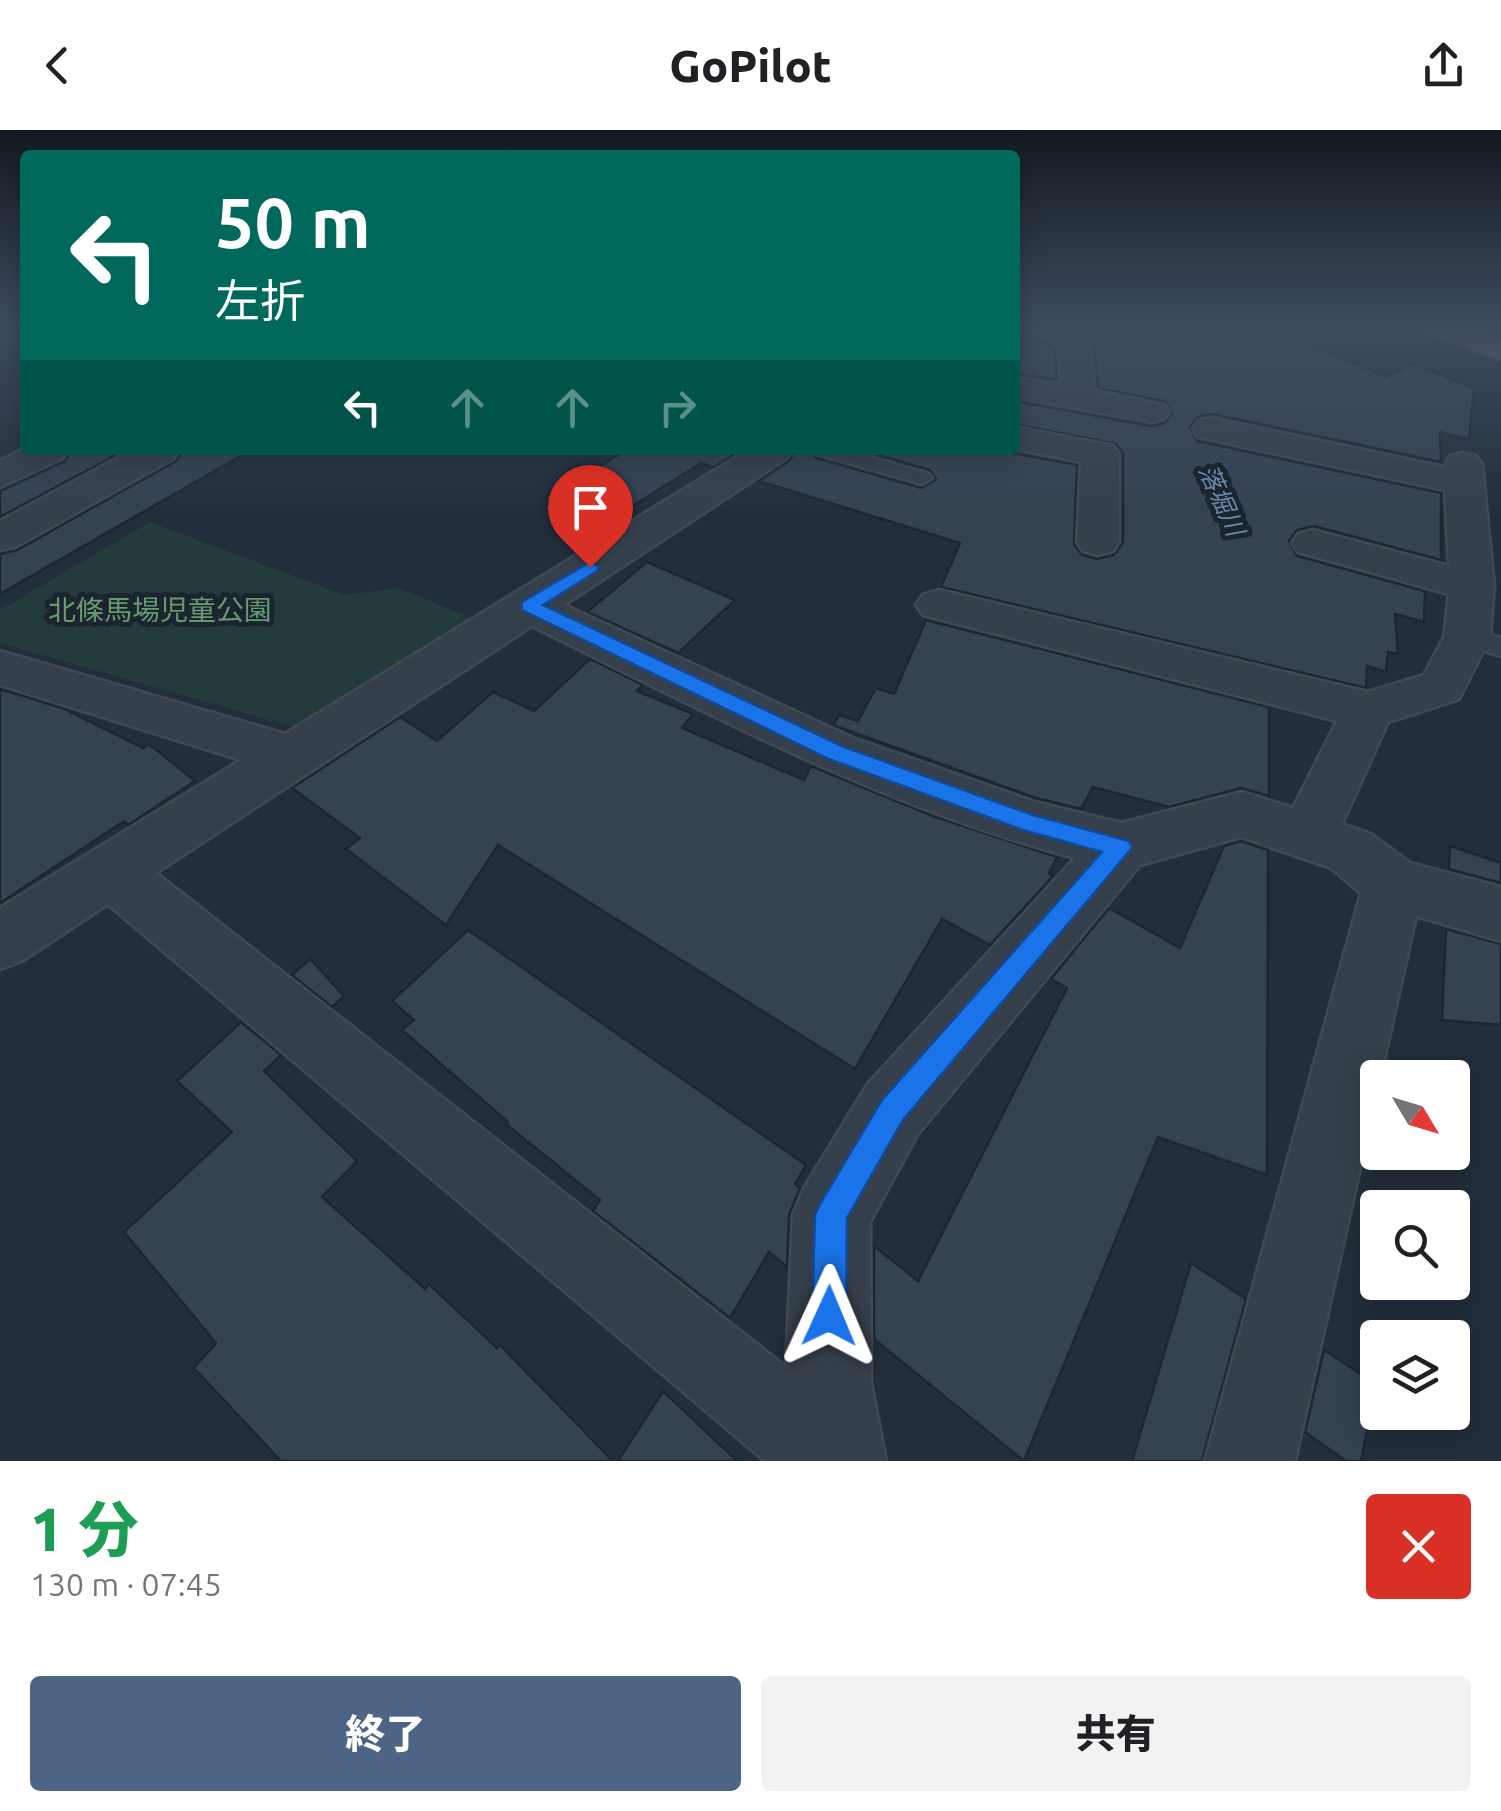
<!DOCTYPE html>
<html lang="ja">
<meta charset="utf-8">
<style>
body{margin:0;font-family:Ubuntu,"Noto Sans JP",sans-serif;background:#f2f2f2;color:#202124;height:100vh;display:flex;flex-direction:column;font-size:38px;white-space:nowrap}
*{box-sizing:border-box;margin:0}
p{font-size:32px;color:#757577}
.icon{flex:none;width:55px;height:55px;fill:none;stroke:currentColor;stroke-width:2;stroke-linecap:round;stroke-linejoin:round}
.map{position:relative;height:1331px;overflow:hidden}
.panel{display:flex;flex-direction:column;background:#fff;flex:1}
.panel>*{flex:none}
.top-card{position:absolute;left:20px;top:20px;width:1000px;height:305px;border-radius:10px;box-shadow:0 5px 25px #0003;background:#00695c;color:#fff;overflow:hidden}
.needle{width:65px;rotate:128deg}
.buttons{position:absolute;left:1360px;top:930px;display:grid;gap:20px}
.buttons a{display:grid;place-items:center;width:110px;height:110px;border-radius:10px;background:#fff;box-shadow:0 5px 25px #0003;font-size:50px}
.pin{position:absolute;display:grid;place-items:center;width:85px;height:85px;color:#fff;margin:-102px -42px;border-radius:50% 50% 50% 0;rotate:-45deg;box-shadow:0 0 10px #0007}
.pin .icon{rotate:45deg}
.me{position:absolute;width:110px;margin:-55px;rotate:1deg;stroke-linejoin:round;filter:drop-shadow(0 0 8px #0008)}
.turn{display:flex;align-items:center;gap:35px;height:210px;padding:0 30px;font-size:45px}
.turn .icon{width:130px;height:130px;stroke-width:2.5}
.turn b{display:block;font-size:70px;line-height:85px}
.lanes{display:flex;align-items:center;height:95px;padding:0 30px;background:#0003;justify-content:center;gap:50px;direction:ltr}
.lanes .off{opacity:.35}
.round{display:grid;place-items:center;flex:none;width:105px;height:105px;border-radius:10px;background:#f2f2f2}
.headline{display:flex;align-items:center;justify-content:space-between;height:170px;padding:0 30px}
h1{font-size:60px;font-weight:800;line-height:75px;color:#1e9e55}
.action{display:flex;gap:20px;margin-top:auto;padding:20px 30px}
.action a{flex:1;height:115px;border-radius:10px;background:#4d6484;color:#fff;font-size:40px;font-weight:800;line-height:115px;text-align:center}
.action a+a{background:#f2f2f2;color:#202124}
header{display:flex;justify-content:space-between;align-items:center;height:130px;padding:0 30px;background:#fff;font-size:45px;font-weight:800}
.map>svg:first-child{display:block}
</style>
<header><svg class="icon" aria-label="back" viewBox="0 0 24 24"><path d="M15 5l-7 7 7 7"/></svg>GoPilot<svg class="icon" aria-label="share" viewBox="0 0 24 24"><path d="M12 15V3M7 8l5-5 5 5M5 13v7h14v-7"/></svg></header>
<div class="map">
<svg width="1501" height="1331" viewBox="0 0 1501 1331">
<rect width="100%" height="100%" fill="#222e3b"/>
<path fill="#243b3c" d="M 150,392 L 345,465 L 399,458 L 471,488 L 298,598 L 0,513 L 0,480 Z"/>
<g fill="#344252" stroke="#1d2732" stroke-width="2.5">
<path d="M 1015,198 L 1023,198 L 1030,208 L 1054,217 L 1057,250 L 1015,243 Z"/>
<path d="M 1081,198 L 1135,198 L 1136,203 L 1188,208 L 1213,198 L 1270,198 L 1386,247 L 1414,234 L 1474,258 L 1469,309 L 1440,302 L 1441,332 L 1212,284 L 1197,287 L 1190,297 L 1197,311 L 1441,363 L 1441,430 L 1314,396 L 1297,400 L 1289,411 L 1297,426 L 1425,461 L 1424,492 L 1395,484 L 1398,524 L 1388,522 L 1386,542 L 1367,536 L 1366,558 L 941,457 L 960,413 L 759,351 L 789,331 L 796,320 L 810,320 L 816,328 L 921,358 L 936,349 L 930,340 L 860,320 L 995,320 L 1077,335 L 1074,414 L 1082,425 L 1097,429 L 1114,425 L 1123,412 L 1123,324 L 1116,314 L 1015,294 L 1015,271 L 1151,296 L 1165,293 L 1172,284 L 1165,271 L 1098,258 L 1093,209 Z"/>
<path d="M 72,320 L 125,320 L 0,387 L 0,361 L 65,331 Z"/>
<path d="M 183,320 L 251,320 L 0,464 L 0,424 L 17,420 L 176,331 Z"/>
<path d="M 627,320 L 741,320 L 714,337 L 701,333 L 599,397 L 544,368 Z"/>
<path d="M 647,432 L 735,470 L 678,523 L 587,482 Z"/>
<path d="M 926,490 L 1269,577 L 1269,666 L 1241,658 L 1169,677 L 1093,657 L 1081,679 L 1036,668 L 833,595 L 839,585 L 858,591 L 876,558 L 894,564 Z"/>
<path d="M 590,529 L 643,555 L 637,561 L 693,584 L 682,598 L 804,650 L 811,636 L 933,686 L 1057,727 L 1049,744 L 1053,746 L 990,815 L 942,789 L 855,939 L 498,715 L 446,795 L 346,719 L 360,708 L 292,658 L 400,587 L 437,611 L 493,562 L 534,581 Z"/>
<path d="M 0,559 L 62,578 L 143,618 L 149,614 L 195,651 L 128,695 L 124,691 L 0,773 Z"/>
<path d="M 1241,711 L 1268,720 L 1267,1045 L 1158,1007 L 1024,1331 L 874,1209 L 874,1116 L 918,1151 L 1067,858 L 1051,849 L 1109,778 L 1180,818 L 1224,716 Z"/>
<path d="M 1450,716 L 1501,733 L 1501,753 L 1449,739 Z"/>
<path d="M 1446,799 L 1501,814 L 1501,895 L 1442,890 Z"/>
<path d="M 468,800 L 806,1035 L 795,1054 L 800,1058 L 789,1085 L 787,1137 L 769,1122 L 730,1188 L 593,1081 L 600,1070 L 506,994 L 508,992 L 402,900 L 414,890 L 392,871 Z"/>
<path d="M 310,829 L 344,866 L 332,877 L 292,845 Z"/>
<path d="M 241,892 L 281,925 L 264,941 L 357,1031 L 322,1067 L 425,1159 L 429,1154 L 497,1218 L 500,1215 L 613,1331 L 281,1331 L 194,1238 L 216,1213 L 124,1102 L 232,1002 L 177,951 Z"/>
<path d="M 1191,1133 L 1246,1169 L 1202,1331 L 1132,1331 Z"/>
<path d="M 1324,1220 L 1376,1254 L 1361,1331 L 1346,1331 L 1305,1302 Z"/>
<path d="M 663,1261 L 737,1331 L 618,1331 Z"/>
</g>
<g fill="none" stroke-linecap="round" stroke-linejoin="round">
<g stroke="#3f4954" stroke-width="5">
<g id="lane">
<path d="M 814,320 L 846,320 L 929,344 L 932,348 L 922,354 L 817,324 Z"/>
<path d="M 1467,498 L 1501,508 L 1501,526 L 1458,513 L 1454,507 L 1458,501 Z"/>
</g>
</g>
<g stroke="#3f4954" stroke-width="5">
<g id="street">
<path d="M 1027,198 C 1047,198 1075,192 1089,209 L 1095,261 L 1164,275 L 1169,282 L 1164,289 L 1152,292 L 1015,267 L 1015,247 L 1061,255 L 1058,214 L 1031,204 Z"/>
<path d="M 1211,288 L 1444,337 L 1450,326 L 1463,323 L 1476,326 L 1482,334 L 1494,456 L 1490,507 L 1459,569 L 1388,592 L 1342,694 L 1371,704 L 1410,733 L 1501,757 L 1501,811 L 1416,786 L 1295,1331 L 1205,1331 L 1361,763 L 1331,738 L 1241,707 L 1140,735 L 917,1005 L 870,1092 L 871,1253 L 886,1331 L 765,1331 L 108,774 L 22,831 L 0,839 L 0,778 L 241,630 L 0,555 L 0,521 L 285,604 L 748,320 L 792,320 L 787,328 L 564,475 L 855,609 L 1035,672 L 1121,693 L 1242,662 L 1293,678 L 1337,591 L 923,485 L 916,475 L 923,465 L 939,460 L 1368,562 L 1424,545 L 1444,507 L 1449,464 L 1298,422 L 1292,413 L 1298,404 L 1313,400 L 1449,436 L 1445,360 L 1198,307 L 1193,299 L 1198,291 ZM 532,496 C 708,583 883,677 1075,728 L 867,955 L 804,1058 L 793,1085 L 786,1237 L 156,743 Z"/>
<path d="M 1015,297 L 1113,316 L 1119,324 L 1119,412 L 1113,421 L 1098,425 L 1083,421 L 1077,412 L 1081,332 L 1015,319 Z"/>
<path d="M 25,318 L 68,320 L 63,328 L 0,357 L 0,331 Z"/>
<path d="M 133,320 L 179,320 L 174,328 L 15,417 L 0,420 L 0,391 Z"/>
</g>
</g>
<g stroke="#414b56" stroke-width="5">
<path id="highway" d="M 1426,198 L 1471,198 L 1501,209 L 1501,230 L 1430,204 Z"/>
</g>
<use href="#lane" fill="#36404c" fill-rule="evenodd"/>
<use href="#street" fill="#36404c" fill-rule="evenodd"/>
<use href="#highway" fill="#726452" fill-rule="evenodd"/>
</g>
<linearGradient id="sky" x2="0" y2="1"><stop stop-color="#131920"/><stop offset="0.51" stop-color="#3e4c60"/><stop offset="1" stop-color="#3e4c60" stop-opacity="0"/></linearGradient>
<rect width="1501" height="385" fill="url(#sky)"/>
<path fill="#1a73e8" stroke="#114b97" stroke-width="2.5" d="M 590,432 L 599,437 L 597,441 L 543,475 L 844,617 L 1033,685 L 1129,711 L 1132,718 L 903,990 L 847,1088 L 846,1186 L 841,1198 L 829,1202 L 817,1198 L 812,1186 L 815,1085 L 820,1074 L 882,970 L 1102,722 L 1023,700 L 829,629 L 522,480 L 522,472 Z"/>
<g text-anchor="middle" dominant-baseline="central" stroke-width="10" stroke-linejoin="round" paint-order="stroke">
<g font-size="25" font-style="italic" fill="#6987a7" stroke="#1b2530">
<text transform="translate(1222 370) rotate(66)">落堀川</text>
</g>
<g font-size="28" fill="#679970" stroke="#1b2530">
<text x="160" y="479">北條馬場児童公園</text>
</g>
</g>
</svg>
<div class="buttons">
<a><svg class="needle" viewBox="-14 -14 28 28"><path d="M0-13l5 13h-10z" fill="#e53935"/><path d="M0 13l5-13h-10z" fill="#757577"/></svg></a>
<a><svg class="icon" aria-label="search" viewBox="0 0 24 24"><circle cx="10" cy="10" r="6"/><path d="M15 15l6 6"/></svg></a>
<a><svg class="icon" aria-label="layers" viewBox="0 0 24 24"><path d="M12 4l9 5-9 5-9-5zM3 14l9 5 9-5"/></svg></a>
</div>
<div class="pin" style="left:590px;top:437px;background:#d93025"><svg class="icon" aria-label="arrive" viewBox="0 0 24 24"><path d="M6 21V4h12l-3 4 3 4H6"/></svg></div>
<svg class="me" style="left:829px;top:1186px" viewBox="-20 -20 40 40"><path d="M0-17L14 15 0 8-14 15z" fill="#1a73e8" stroke="#fff" stroke-width="4"/></svg>
<div class="top-card">
<div class="turn"><svg class="icon" aria-label="left" viewBox="0 0 24 24"><path d="M17 20v-9H6M10 6l-5 5 5 5"/></svg><div><b>50 m</b>左折</div></div>
<div class="lanes"><svg class="icon" aria-label="left" viewBox="0 0 24 24"><path d="M17 20v-9H6M10 6l-5 5 5 5"/></svg><svg class="icon off" aria-label="ahead" viewBox="0 0 24 24"><path d="M12 20V5M6 11l6-6 6 6"/></svg><svg class="icon off" aria-label="ahead" viewBox="0 0 24 24"><path d="M12 20V5M6 11l6-6 6 6"/></svg><svg class="icon off" aria-label="right" viewBox="0 0 24 24"><path d="M7 20v-9h11M14 6l5 5-5 5"/></svg></div>
</div>
</div>
<section class="panel">
<div class="headline"><div><h1>1 分</h1><p>130 m · 07:45</p></div><a class="round" style="background:#d93025;color:#fff"><svg class="icon" aria-label="close" viewBox="0 0 24 24"><path d="M6 6l12 12M18 6L6 18"/></svg></a></div>
<div class="action"><a>終了</a><a>共有</a></div>
</section>
